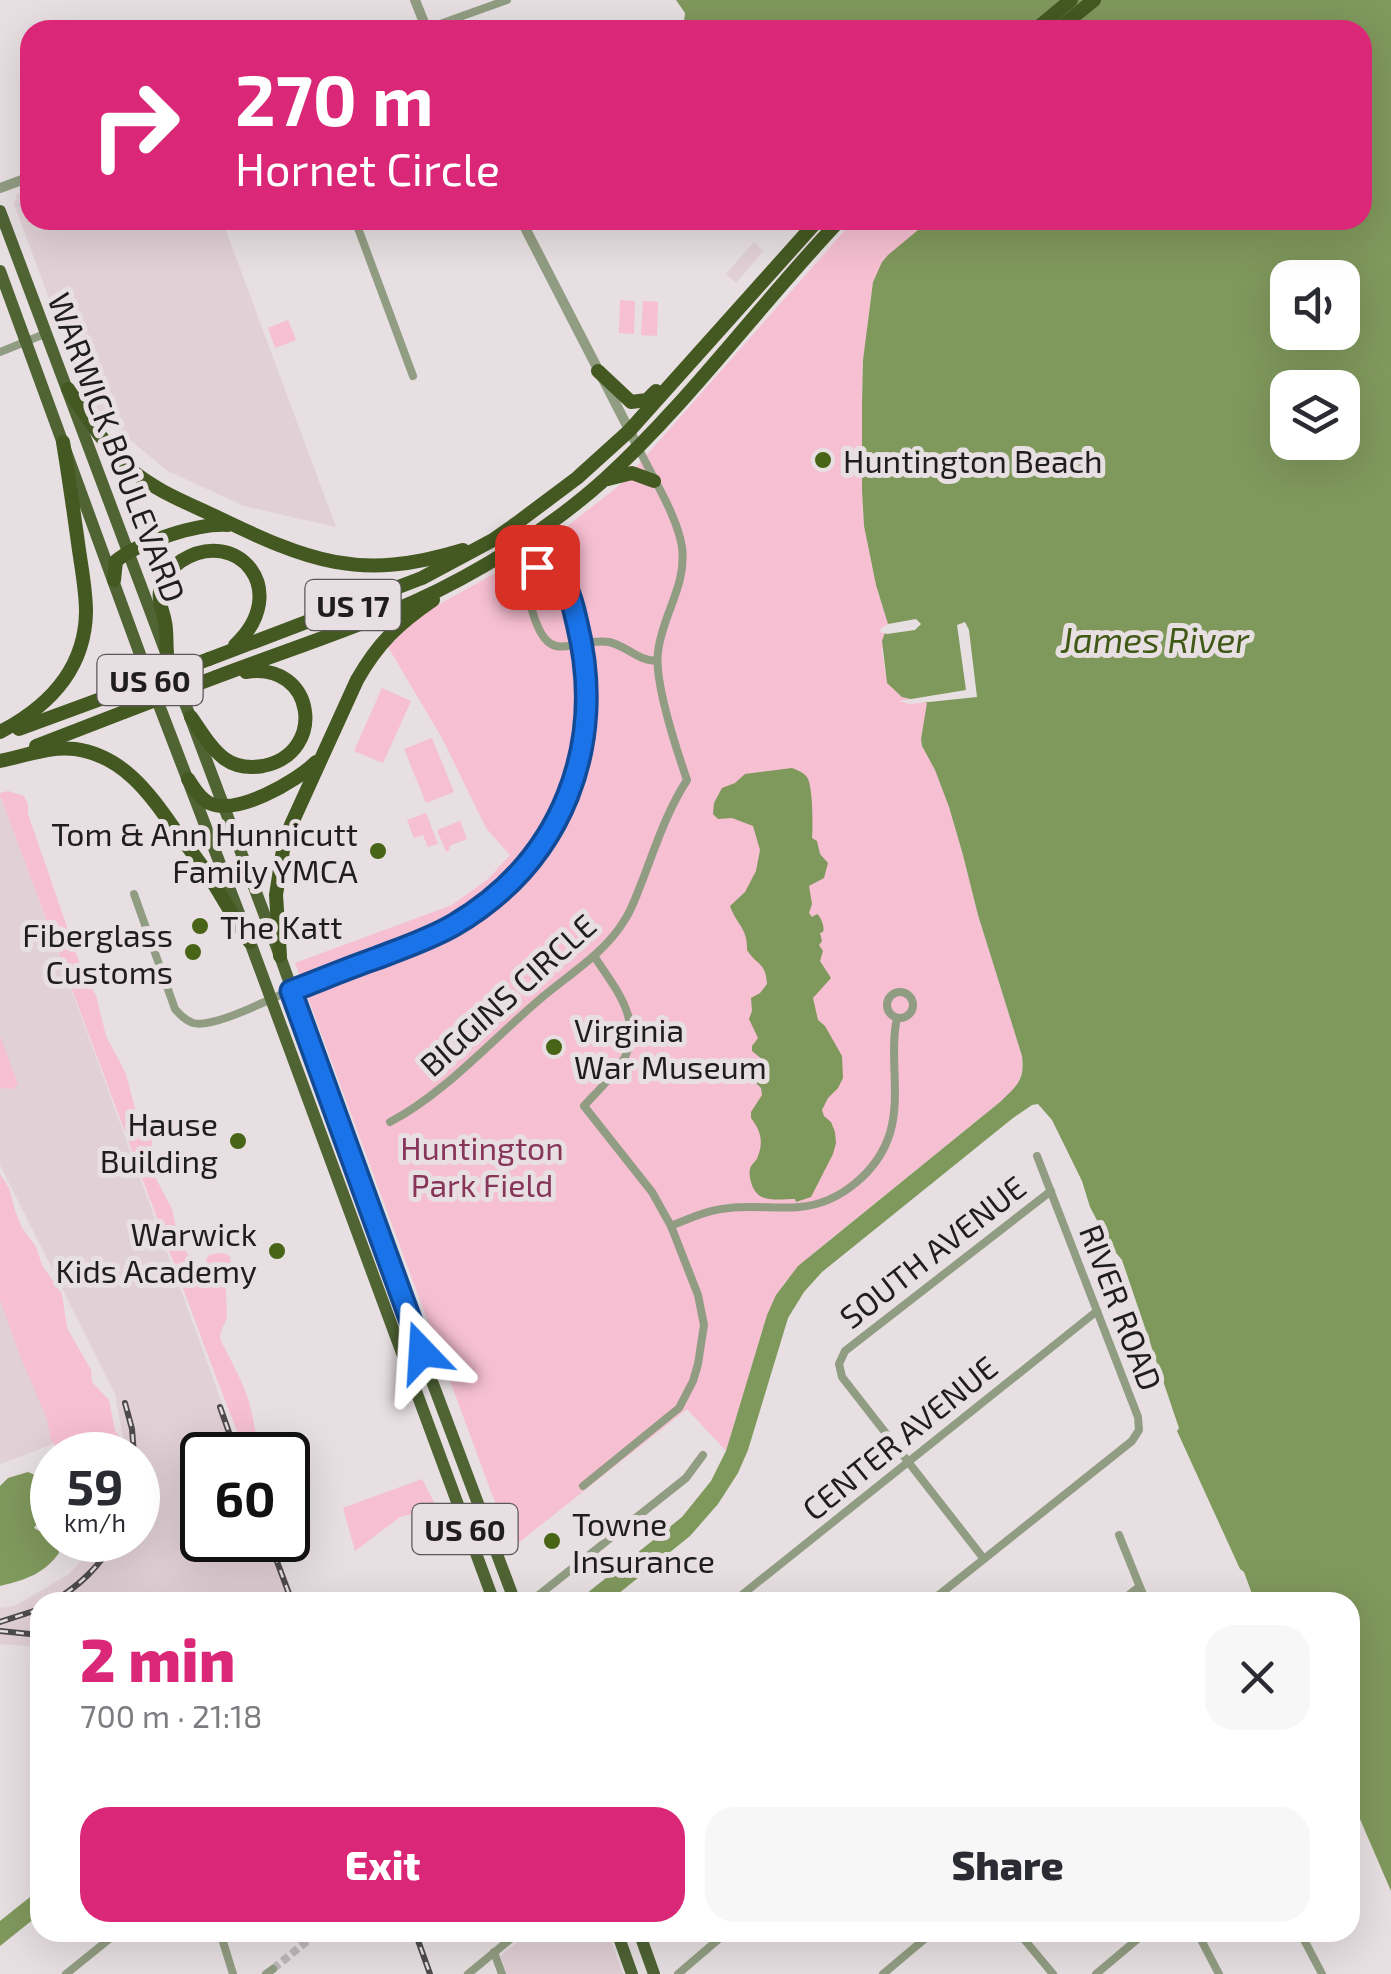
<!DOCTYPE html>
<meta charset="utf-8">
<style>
body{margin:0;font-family:"Exo 2",sans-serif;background:#f7f7f7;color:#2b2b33;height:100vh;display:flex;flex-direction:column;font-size:38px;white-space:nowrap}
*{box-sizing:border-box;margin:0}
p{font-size:32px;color:#7c7c81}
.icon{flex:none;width:55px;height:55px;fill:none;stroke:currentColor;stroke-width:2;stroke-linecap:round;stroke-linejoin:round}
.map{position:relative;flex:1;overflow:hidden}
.drawer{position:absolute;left:30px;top:1592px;width:1330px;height:350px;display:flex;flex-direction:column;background:#fff;border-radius:30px;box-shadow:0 10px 40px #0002}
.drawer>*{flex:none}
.top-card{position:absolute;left:20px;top:20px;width:1352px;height:210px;border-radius:30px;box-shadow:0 10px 40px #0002;background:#db2777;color:#fff;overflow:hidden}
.controls{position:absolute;left:1270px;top:260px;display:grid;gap:20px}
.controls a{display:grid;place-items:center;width:90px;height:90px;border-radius:20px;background:#fff;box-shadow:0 10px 40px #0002;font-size:50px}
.speed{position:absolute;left:30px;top:1432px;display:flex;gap:20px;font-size:50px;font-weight:700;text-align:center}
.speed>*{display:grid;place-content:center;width:130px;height:130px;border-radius:50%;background:#fff;box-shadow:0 10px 40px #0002;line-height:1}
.speed small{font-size:25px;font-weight:400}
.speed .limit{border:5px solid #111;border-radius:15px;background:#fff;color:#111}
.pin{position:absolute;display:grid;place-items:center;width:85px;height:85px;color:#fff;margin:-42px;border-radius:20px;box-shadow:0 5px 15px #0006}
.me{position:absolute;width:110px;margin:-55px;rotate:340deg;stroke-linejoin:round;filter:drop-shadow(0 0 8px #0008)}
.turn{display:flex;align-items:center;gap:35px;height:210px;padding:0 50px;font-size:45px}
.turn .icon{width:130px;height:130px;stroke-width:2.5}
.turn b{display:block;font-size:70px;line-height:85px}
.round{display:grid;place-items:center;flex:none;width:105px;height:105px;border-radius:30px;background:#f7f7f7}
.overview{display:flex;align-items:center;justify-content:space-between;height:170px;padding:0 50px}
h1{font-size:60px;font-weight:800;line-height:75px;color:#db2777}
.action{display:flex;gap:20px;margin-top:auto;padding:20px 50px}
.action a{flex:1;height:115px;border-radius:30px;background:#db2777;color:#fff;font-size:40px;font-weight:800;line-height:115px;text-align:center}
.action a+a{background:#f7f7f7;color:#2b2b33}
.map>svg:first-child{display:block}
</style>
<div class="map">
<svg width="1391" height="1974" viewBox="0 0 1391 1974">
<rect width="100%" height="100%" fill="#e7dfe1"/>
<g fill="#e1d0d6">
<path d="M 30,190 L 30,220 L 222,220 L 336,527 L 244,506 L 166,470 L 114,426 L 85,395 L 14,204 L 17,194 Z"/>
<path d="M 754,242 L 763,251 L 736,283 L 726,274 Z"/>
<path d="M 0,794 L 241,1455 L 202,1455 L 202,1540 L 272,1540 L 297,1602 L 40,1602 L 40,1647 L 0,1644 L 0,1608 L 15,1606 L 69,1574 L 101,1540 L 138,1540 L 138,1455 L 126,1455 L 115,1394 L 0,1165 Z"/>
<path d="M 0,1290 L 56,1443 L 0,1464 Z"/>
<path d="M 528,1933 L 608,1933 L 623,1974 L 506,1974 L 501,1956 Z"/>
</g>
<g fill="#f6bfd2">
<path d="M 854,220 L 930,220 L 884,259 L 873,282 L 863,360 L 862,403 L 862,490 L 864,526 L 876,585 L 888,624 L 882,651 L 887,683 L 902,697 L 928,703 L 921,739 L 922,746 L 935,770 L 949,807 L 963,855 L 978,915 L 1022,1056 C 1024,1073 1020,1084 1007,1096 L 811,1255 L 784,1283 L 767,1315 L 726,1451 L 687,1409 L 512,1548 L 295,963 L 452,905 L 488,879 L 510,855 L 486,828 L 442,738 L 388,647 L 402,632 L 429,610 L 519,560 L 560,532 L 621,484 Z"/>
<path d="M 620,300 L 635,301 L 634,334 L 619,333 Z"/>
<path d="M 643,301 L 658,302 L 657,336 L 641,335 Z"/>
<path d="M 288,320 L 296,340 L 275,348 L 268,328 Z"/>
<path d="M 382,688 L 411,701 L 383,763 L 354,751 Z"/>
<path d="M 432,738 L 454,792 L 426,803 L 404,749 Z"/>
<path d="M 8,791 L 24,796 L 28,804 L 28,814 L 77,956 L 86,979 L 96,995 L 106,1036 L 126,1074 L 136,1112 L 148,1129 L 152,1139 L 152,1164 L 156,1179 L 172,1209 L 176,1228 L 193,1267 L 203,1267 L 208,1256 C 215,1253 223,1251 230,1256 L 231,1264 L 225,1270 L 227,1318 L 221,1331 L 220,1339 C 230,1359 241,1378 248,1399 C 254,1418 255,1437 262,1455 L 246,1455 L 213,1369 L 0,795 L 0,793 Z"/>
<path d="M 426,813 L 438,844 L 428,847 L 423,835 L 414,838 L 407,820 Z"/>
<path d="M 460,821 L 467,839 L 449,846 L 450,850 L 446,852 L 437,830 Z"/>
<path d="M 0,1036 L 18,1084 L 13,1089 L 0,1088 Z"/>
<path d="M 0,1174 L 9,1188 L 15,1211 L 22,1228 L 36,1247 L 42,1265 L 62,1294 L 67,1328 L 91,1370 L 92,1382 L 109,1400 L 115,1431 L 120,1437 L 123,1446 L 123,1455 L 61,1455 L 51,1440 L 47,1419 L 19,1353 L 0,1300 Z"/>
<path d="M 422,1479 L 437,1508 L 400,1517 L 355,1551 L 343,1508 Z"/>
</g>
<g fill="#7f985c" fill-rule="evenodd">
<path d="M 676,0 L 1391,0 L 1391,1891 L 1350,1796 L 1350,1602 L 1255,1602 L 1244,1572 L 1240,1569 L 1177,1431 L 1179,1428 L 1122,1260 L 1111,1247 L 1090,1207 L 1082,1181 L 1052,1120 L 1038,1104 L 1032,1105 L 1013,1118 L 822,1272 L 804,1292 L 788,1318 L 748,1450 L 738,1473 L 718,1504 L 690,1536 L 608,1602 L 576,1602 L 682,1517 L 711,1481 L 726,1451 L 767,1315 L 776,1295 L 798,1266 L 1000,1102 C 1017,1086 1025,1080 1022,1056 L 978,915 L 963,855 L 949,807 L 935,770 L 922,746 L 921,739 L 927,703 L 902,697 L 887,683 L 882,641 L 888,624 L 876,585 L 864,526 L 862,490 L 862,403 L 863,360 L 873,282 L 882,262 L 888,255 L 930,220 L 1362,220 L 1362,30 L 683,30 L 685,13 ZM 1288,278 L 1342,278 L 1342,332 L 1288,332 ZM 1288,388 L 1342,388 L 1342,442 L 1288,442 Z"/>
<path d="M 792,768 C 797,770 803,772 807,777 C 813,786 813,826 812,838 L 817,841 L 820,854 L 828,863 L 824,878 L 809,886 L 812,904 L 809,913 L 812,917 L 817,914 C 821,917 825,927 823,932 L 820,933 L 822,941 L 819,945 L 823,951 L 820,961 L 831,978 L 813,998 L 818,1020 L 825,1026 L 842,1056 L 843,1078 L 838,1088 L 828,1098 L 822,1110 L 824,1116 L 831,1122 L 835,1132 L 836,1143 L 833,1154 L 811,1197 L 796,1202 L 795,1199 C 785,1199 771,1201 762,1197 C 753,1194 748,1177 750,1169 C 751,1164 757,1161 758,1156 C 764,1140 760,1130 751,1118 L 751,1112 L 762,1095 L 761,1088 L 756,1083 L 759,1073 L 765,1066 L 763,1060 L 752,1051 L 752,1046 L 758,1038 L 749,1019 L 752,1011 L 751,998 L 760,993 L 767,984 C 766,962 756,965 747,950 C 748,928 736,924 730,906 L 745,892 L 756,871 L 760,850 L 753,826 L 732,818 L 718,819 L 713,814 L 714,803 L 722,788 L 735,783 L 745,774 Z"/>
<path d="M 28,1472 C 44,1477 52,1498 44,1514 C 41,1519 37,1523 34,1528 L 56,1540 L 59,1553 C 44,1574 25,1580 0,1586 L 0,1486 L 8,1478 Z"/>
<path d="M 40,1889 L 40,1914 L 0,1946 L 0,1921 Z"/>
</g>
<g fill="#e7dfe1">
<path d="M 916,619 L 921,624 L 915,630 L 887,634 L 880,632 L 881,628 L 888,624 Z"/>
<path d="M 965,622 L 969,630 L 977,697 L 910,704 L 899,701 L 966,690 L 957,625 Z"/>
</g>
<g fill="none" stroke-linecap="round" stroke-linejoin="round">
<path stroke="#bfb8ba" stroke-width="8" stroke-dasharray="8 4" stroke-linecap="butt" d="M 273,1969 L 318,1932"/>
<g stroke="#919d82" stroke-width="8">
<path d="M 426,29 L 507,0"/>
<path d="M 355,220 L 413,376"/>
<path d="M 0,352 L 47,333"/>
<path d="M 134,894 L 175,1009 C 180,1015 185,1020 193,1023 C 212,1028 259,1004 278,996 C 311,983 344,970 377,957 C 403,948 430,939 454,925 C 564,861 613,735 575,613 C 570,598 558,555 535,569 C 524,575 526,586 528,595 C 532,611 539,642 556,646 C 564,648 572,645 579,644 C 589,643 599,640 609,642 C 627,646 638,661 657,661"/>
<circle cx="900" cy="1005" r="13"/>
<path d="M 390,1122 C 444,1094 493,1039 539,1000 C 568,975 604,954 624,921 C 633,908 637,893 643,879 C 656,845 667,811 687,780 C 677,751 654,681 658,652 C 662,615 687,586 682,547 C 677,515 652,477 638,447"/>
<path d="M 671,1226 C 690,1218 708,1210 729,1208 C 752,1205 776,1209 799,1207 C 839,1204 878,1172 890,1133 C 901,1097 889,1055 897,1018"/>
<path d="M 583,1486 L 679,1408 L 693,1381 L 698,1364 L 704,1325 L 698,1295 L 671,1226 L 652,1192 L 584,1106 C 596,1093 610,1079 621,1064 C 647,1024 615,988 594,956"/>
<path d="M 1119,1535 L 1146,1602"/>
<path d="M 984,1559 L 842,1377 L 839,1364 L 845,1351 L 1051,1191"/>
<path d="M 530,1602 L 686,1478 L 703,1455"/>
<path d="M 733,1602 L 1097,1311"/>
<path d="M 930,1602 L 1132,1441 L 1139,1430 L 1138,1417 L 1037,1156"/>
<path d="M 1120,1602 L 1139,1587"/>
<path d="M 220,1932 L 233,1974"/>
<path d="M 1018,1932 L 1053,1974"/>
<path d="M 1197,1932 L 1219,1974"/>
<path d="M 1300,1932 L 1322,1974"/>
<path d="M 494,1952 L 502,1974"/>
<path d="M 66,1974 L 118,1932"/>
<path d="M 266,1974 L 273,1969"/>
<path d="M 468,1974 L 519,1932"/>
<path d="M 678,1974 L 727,1932"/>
<path d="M 883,1974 L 933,1932"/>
<path d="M 1096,1974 L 1146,1932"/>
</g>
<g stroke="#919d82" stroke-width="10">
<path d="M 415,0 L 427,30"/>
<path d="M 0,188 L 30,177"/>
<path d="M 521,220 L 638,447"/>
</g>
<g stroke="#4f6333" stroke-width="12">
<path d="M 0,211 L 280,956 L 421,1352 L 515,1602"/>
<path d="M 0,271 L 149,679 L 250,942 L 494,1602"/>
<path d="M 617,1932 L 632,1974"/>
<path d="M 639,1932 L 654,1974"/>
</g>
<g stroke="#445922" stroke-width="14">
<path d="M 1035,30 L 1071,0"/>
<path d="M 1057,30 L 1094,0"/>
<path d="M 598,371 L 631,402 L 647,400 L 656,391"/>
<path d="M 68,389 C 87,417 104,445 129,468 C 154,490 185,502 215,516 C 308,561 359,582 463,550"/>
<path d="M 608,479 L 632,473 L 654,481"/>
<path d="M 114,580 L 116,561 C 139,542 198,523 228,525"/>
<path d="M 167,653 C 166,643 167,631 165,622 C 163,611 158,603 160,591 C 162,578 171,568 181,561 C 237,525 293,591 235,645"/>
<path d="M 209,659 L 422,578 L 493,540 L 517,523 L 577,478 L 629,431 L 818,220"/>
<path d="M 216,677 C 282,652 350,630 414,602 C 480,572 552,527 605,479 C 691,400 760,304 840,220"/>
<path d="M 191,717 C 201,731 211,749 225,759 C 236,767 250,768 263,766 C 328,753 315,661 246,672"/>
<path d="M 19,729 L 117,693"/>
<path d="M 0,732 C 48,707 85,670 86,612 C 86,591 82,571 79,550 C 74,514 69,478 63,442"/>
<path d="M 36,746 L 124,712"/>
<path d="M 0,761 C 25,756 49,746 75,749 C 125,756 151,796 178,834 C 190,850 203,866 214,884 C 226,903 236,923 250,942"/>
<path d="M 188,779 C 194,788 199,798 209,803 C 236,816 296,782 316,762"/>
<path d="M 280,956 L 276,895 L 283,850 L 291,825 L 357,680 C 378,643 398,624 433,600"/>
</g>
<g stroke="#4e4b4c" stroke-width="6">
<g id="rail">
<path d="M 125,1403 L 132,1429 L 134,1455"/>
<path d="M 220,1407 L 237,1455"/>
<path d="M 269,1540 L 292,1602"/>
<path d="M 53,1602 C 80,1585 99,1567 115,1540"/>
<path d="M 0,1622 L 40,1609"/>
<path d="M 0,1631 L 40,1635"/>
<path d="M 415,1932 L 430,1974"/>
</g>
</g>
<use href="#rail" stroke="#e7dfe1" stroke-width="2.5" stroke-dasharray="8" stroke-linecap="butt"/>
<g stroke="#445922" stroke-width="14">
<path d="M 117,693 L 209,659"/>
<path d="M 124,712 L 216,677"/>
</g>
</g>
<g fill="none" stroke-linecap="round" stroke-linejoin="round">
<g stroke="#114b97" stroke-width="25">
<path id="route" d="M 422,1352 L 291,991 C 320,980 348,968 377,958 C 403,948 430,939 454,925 C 563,861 607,745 577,623 C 572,600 565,567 537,567"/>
</g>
<use href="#route" stroke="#1a73e8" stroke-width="18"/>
</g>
<g fill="#486416" stroke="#e7dfe1" stroke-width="4">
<circle cx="823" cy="460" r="10"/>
<circle cx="378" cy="851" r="10"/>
<circle cx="200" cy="926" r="10"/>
<circle cx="193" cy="952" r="10"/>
<circle cx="554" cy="1047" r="10"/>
<circle cx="238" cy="1141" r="10"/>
<circle cx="277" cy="1251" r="10"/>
<circle cx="552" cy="1541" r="10"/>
</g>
<g text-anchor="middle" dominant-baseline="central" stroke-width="10" stroke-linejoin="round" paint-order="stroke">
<g fill="#e7dfe1" stroke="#5b5758" stroke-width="2.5">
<rect x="305.5" y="580" width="95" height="50" rx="8"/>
<rect x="97.5" y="655" width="105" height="50" rx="8"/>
<rect x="412.5" y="1504" width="105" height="50" rx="8"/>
</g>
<g font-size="30" font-weight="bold" fill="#1f1d1e">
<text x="353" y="605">US 17</text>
<text x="150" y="680">US 60</text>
<text x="465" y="1529">US 60</text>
</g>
<g font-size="32" fill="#1f1d1e" stroke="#e7dfe1">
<text transform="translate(118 447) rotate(69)">WARWICK BOULEVARD</text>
<text transform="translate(507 994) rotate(-42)">BIGGINS CIRCLE</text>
<text transform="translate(932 1251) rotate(-38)">SOUTH AVENUE</text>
<text transform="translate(1122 1307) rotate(69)">RIVER ROAD</text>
<text transform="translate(899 1437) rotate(-39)">CENTER AVENUE</text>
</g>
<g font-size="32" fill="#1f1d1e" stroke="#e7dfe1" text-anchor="start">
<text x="843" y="460">Huntington Beach</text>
<text x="358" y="833" text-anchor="end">Tom &amp; Ann Hunnicutt<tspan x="358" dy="37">Family YMCA</tspan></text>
<text x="220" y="926">The Katt</text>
<text x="173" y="934" text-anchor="end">Fiberglass<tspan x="173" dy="37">Customs</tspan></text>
<text x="574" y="1029">Virginia<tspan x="574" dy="37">War Museum</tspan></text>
<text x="218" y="1123" text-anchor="end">Hause<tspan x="218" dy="37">Building</tspan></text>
<text x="257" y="1233" text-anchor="end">Warwick<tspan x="257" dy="37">Kids Academy</tspan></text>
<text x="572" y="1523">Towne<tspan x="572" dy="37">Insurance</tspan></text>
</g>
<g font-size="32" fill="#873558" stroke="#e7dfe1">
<text x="482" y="1147">Huntington<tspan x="482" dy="37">Park Field</tspan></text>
</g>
<g font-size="35" font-style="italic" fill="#415917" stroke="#e7dfe1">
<text x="1155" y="639">James River</text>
</g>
</g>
</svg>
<div class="controls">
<a><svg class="icon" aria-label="sound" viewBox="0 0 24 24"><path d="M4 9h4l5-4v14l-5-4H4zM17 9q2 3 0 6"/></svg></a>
<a><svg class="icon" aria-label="layers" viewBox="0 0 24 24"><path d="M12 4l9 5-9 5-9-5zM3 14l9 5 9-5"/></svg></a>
</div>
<div class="speed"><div>59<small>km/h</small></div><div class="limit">60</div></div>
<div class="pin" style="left:537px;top:567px;background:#d93025"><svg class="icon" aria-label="arrive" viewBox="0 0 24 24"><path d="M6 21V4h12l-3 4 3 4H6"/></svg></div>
<svg class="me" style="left:422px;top:1352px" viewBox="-20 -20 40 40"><path d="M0-17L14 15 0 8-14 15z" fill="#1a73e8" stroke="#fff" stroke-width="4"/></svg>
<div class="top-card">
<div class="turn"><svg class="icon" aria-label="right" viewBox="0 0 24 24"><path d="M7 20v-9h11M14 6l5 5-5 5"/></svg><div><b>270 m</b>Hornet Circle</div></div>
</div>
<section class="drawer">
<div class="overview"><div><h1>2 min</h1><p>700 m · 21:18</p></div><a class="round"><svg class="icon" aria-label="close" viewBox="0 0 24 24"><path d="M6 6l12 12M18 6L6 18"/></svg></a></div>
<div class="action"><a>Exit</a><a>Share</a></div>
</section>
</div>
